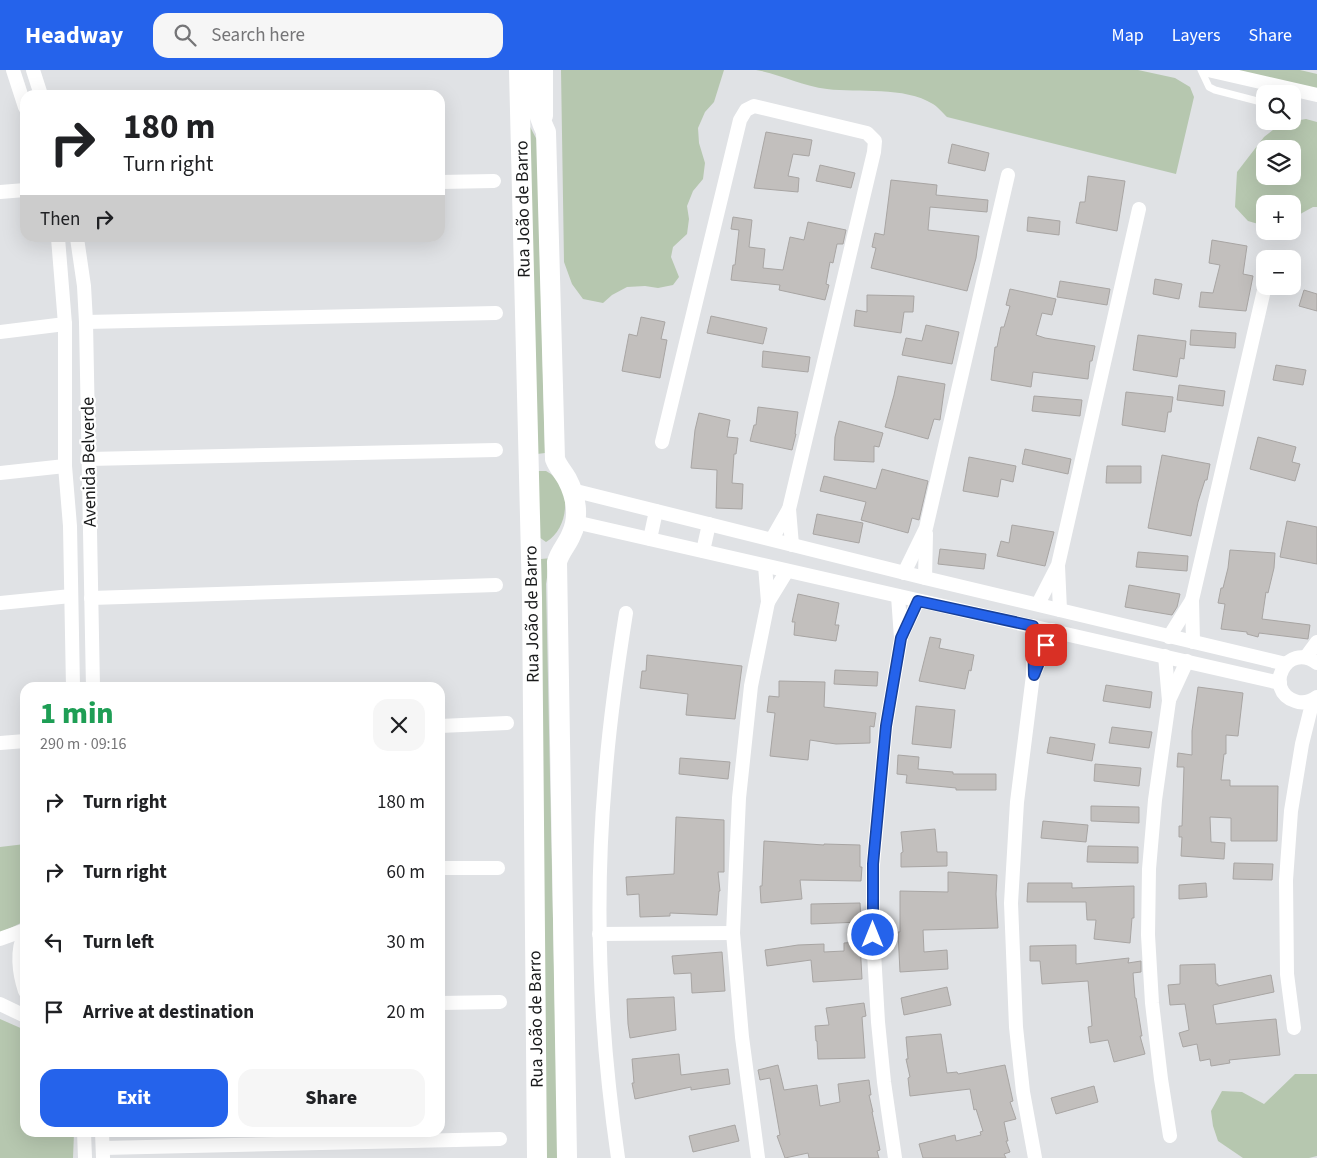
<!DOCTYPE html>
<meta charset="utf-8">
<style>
body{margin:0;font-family:"Source Sans 3",sans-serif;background:#f6f6f6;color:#202124;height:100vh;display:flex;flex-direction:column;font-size:19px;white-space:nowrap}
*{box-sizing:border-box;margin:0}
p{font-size:16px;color:#757577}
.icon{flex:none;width:28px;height:28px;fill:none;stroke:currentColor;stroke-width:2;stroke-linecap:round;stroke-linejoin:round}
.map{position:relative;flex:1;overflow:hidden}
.drawer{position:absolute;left:20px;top:612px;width:425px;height:455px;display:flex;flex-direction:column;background:#fff;border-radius:15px;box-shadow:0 5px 20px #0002}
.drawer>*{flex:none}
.banner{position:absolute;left:20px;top:20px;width:425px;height:152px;border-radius:15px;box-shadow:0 5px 20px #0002;background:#fff;color:#202124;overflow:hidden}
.controls{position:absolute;left:1256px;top:15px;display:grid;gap:10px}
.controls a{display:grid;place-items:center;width:45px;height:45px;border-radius:10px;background:#fff;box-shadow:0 5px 20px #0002;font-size:25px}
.pin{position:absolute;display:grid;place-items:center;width:42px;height:42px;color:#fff;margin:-21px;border-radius:10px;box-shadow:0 2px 8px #0006}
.me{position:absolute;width:55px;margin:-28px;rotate:0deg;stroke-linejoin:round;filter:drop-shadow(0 0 4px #0008)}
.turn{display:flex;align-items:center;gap:18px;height:105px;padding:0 20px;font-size:22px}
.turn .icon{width:65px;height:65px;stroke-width:2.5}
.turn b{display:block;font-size:35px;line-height:42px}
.then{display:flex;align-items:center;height:48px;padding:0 20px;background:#0003;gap:10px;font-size:19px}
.round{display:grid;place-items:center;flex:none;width:52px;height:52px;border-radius:15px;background:#f6f6f6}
.headline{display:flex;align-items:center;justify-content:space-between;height:85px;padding:0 20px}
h1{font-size:30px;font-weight:800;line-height:38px;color:#1e9e55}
.primary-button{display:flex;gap:10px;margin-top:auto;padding:10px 20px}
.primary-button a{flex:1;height:58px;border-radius:15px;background:#2563eb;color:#fff;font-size:20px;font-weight:800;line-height:58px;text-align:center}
.primary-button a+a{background:#f6f6f6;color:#202124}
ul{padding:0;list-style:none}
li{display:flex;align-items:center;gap:15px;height:70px;padding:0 20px}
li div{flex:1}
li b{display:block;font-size:19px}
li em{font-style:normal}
header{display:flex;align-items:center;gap:30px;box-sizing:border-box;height:70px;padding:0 25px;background:#2563eb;color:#fff}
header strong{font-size:24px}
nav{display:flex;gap:28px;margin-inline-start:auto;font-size:18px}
.search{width:350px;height:45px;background:#f6f6f6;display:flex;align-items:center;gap:12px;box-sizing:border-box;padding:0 18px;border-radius:15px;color:#757577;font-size:19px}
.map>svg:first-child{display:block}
</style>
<header>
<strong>Headway</strong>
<div class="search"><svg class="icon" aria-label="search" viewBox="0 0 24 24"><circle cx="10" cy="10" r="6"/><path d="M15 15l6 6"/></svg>Search here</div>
<nav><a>Map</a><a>Layers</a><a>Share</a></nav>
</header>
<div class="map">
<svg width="1317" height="1088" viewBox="0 0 1317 1088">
<rect width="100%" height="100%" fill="#e0e2e5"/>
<g fill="#b6c7af" fill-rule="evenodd">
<path d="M 561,0 L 724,0 L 714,32 L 705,42 L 698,58 L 699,73 L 705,93 L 703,109 L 693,121 L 687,136 L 689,149 L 687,164 L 673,177 L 671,187 L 679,207 L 673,215 L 658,218 L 645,216 L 627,217 L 612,225 L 603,233 L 583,229 L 572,214 L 564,192 Z"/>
<path d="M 756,0 L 1138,0 L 1175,8 L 1190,17 L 1194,27 L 1176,104 L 947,47 C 943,43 938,37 933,34 C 904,16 859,23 827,19 C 802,16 780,4 756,0 Z"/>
<path d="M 1227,0 L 1300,0 L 1317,4 L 1317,21 Z"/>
<path d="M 1306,49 L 1317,52 L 1317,137 L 1313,137 L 1293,148 L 1292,134 L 1265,134 L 1265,156 L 1248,151 L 1235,137 L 1237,102 L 1264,67 L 1282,53 ZM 1265,79 L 1292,79 L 1292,106 L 1265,106 Z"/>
<path d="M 528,53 L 537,70 L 545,383 L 537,384 Z"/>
<path d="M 538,401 L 546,401 C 573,414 570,458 546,472 L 539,467 Z"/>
<path d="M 552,488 L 548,501 L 546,514 L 558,1088 L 543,1088 L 541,489 Z"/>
<path d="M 25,774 L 25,851 L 0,863 L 0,777 Z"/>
<path d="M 0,949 L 25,960 L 25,1062 L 74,1063 L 73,1088 L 0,1088 Z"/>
<path d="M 1295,1004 L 1317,1004 L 1317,1086 L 1309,1088 L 1243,1088 L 1218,1071 L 1213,1056 L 1211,1041 L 1222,1021 L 1242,1022 L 1264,1034 Z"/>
</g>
<g fill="#c2bfbd" stroke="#a8a5a3">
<path d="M 766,62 L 812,70 L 809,86 L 793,84 L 788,106 L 799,108 L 798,122 L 754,118 Z"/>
<path d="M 952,74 L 989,83 L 985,101 L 948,93 Z"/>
<path d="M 820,95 L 855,103 L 851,118 L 816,111 Z"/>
<path d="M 1088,106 L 1125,111 L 1117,161 L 1076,153 L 1080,132 L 1085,132 Z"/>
<path d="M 891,110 L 937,115 L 936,125 L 988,130 L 987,142 L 930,137 L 928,160 L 979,166 L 976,188 L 967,221 L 871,198 L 876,178 L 872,177 L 875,163 L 884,165 Z"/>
<path d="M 733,147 L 752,150 L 749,177 L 765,179 L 763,198 L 783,200 L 790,167 L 804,170 L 808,152 L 846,160 L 843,174 L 837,174 L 833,193 L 830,192 L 826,214 L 829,215 L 825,230 L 779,220 L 780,215 L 731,210 L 733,195 L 735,195 L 739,160 L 731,159 Z"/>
<path d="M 1028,147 L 1060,151 L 1059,165 L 1027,161 Z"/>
<path d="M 1212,170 L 1247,176 L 1243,204 L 1253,206 L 1246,241 L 1199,237 L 1201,222 L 1213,223 L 1220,195 L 1209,193 Z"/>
<path d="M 1155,209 L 1182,214 L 1179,229 L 1153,224 Z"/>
<path d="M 1060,211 L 1110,219 L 1107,235 L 1057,227 Z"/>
<path d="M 1010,219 L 1056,229 L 1052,245 L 1042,243 L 1036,265 L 1045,268 L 1095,276 L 1092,291 L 1090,291 L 1088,309 L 1033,302 L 1031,317 L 991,310 L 995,277 L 997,277 L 1001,257 L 1004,257 L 1010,236 L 1006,235 Z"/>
<path d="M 1304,220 L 1317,224 L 1317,241 L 1299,236 Z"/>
<path d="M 867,225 L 914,226 L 913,242 L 904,242 L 901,263 L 854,256 L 856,240 L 867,242 Z"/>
<path d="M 711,246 L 767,258 L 763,274 L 707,263 Z"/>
<path d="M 641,247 L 665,252 L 661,269 L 667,270 L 660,308 L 622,301 L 629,264 L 637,266 Z"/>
<path d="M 926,255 L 959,262 L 952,294 L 902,285 L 906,268 L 922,271 Z"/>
<path d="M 1191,260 L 1236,263 L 1235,278 L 1190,275 Z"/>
<path d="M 1138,265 L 1186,271 L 1184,289 L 1180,288 L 1177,307 L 1133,300 Z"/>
<path d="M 763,281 L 810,287 L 808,302 L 762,297 Z"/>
<path d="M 1276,295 L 1306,300 L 1303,315 L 1273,310 Z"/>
<path d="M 898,306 L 945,314 L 940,350 L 934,349 L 928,369 L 885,357 L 894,325 Z"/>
<path d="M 1179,315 L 1225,321 L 1223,336 L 1177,330 Z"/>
<path d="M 1126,322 L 1173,327 L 1171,342 L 1168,342 L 1165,362 L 1122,355 Z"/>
<path d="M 1034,326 L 1082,330 L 1080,346 L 1032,341 Z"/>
<path d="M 758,337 L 798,342 L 795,364 L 796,364 L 792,380 L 750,371 L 754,355 L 756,355 Z"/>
<path d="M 699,343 L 730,350 L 727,367 L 738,368 L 736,384 L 734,384 L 732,413 L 743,414 L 742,439 L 716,438 L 717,400 L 691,398 L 695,360 Z"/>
<path d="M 839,351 L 883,363 L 879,377 L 874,376 L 874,392 L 834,390 L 835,367 Z"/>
<path d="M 1258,367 L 1296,377 L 1292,392 L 1300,394 L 1295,411 L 1250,399 Z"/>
<path d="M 1025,379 L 1071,389 L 1068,404 L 1022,394 Z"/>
<path d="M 1162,385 L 1210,394 L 1207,410 L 1205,410 L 1198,432 L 1191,466 L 1148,458 Z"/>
<path d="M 969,387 L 1016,396 L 1013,412 L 1001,409 L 998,427 L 963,421 Z"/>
<path d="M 1107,396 L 1141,396 L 1141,413 L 1106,413 Z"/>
<path d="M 882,399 L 928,411 L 919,450 L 912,448 L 908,463 L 861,450 L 866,432 L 820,421 L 824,406 L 876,419 Z"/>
<path d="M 817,444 L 863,453 L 859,473 L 813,464 Z"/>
<path d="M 1287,451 L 1317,457 L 1317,494 L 1280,487 Z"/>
<path d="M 1012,455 L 1054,462 L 1045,496 L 997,486 L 1001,471 L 1009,473 Z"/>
<path d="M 940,479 L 986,484 L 984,499 L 938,494 Z"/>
<path d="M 1230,480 L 1275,483 L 1274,498 L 1268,523 L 1266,522 L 1262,549 L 1310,555 L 1308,569 L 1259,563 L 1258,567 L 1247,564 L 1247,562 L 1221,559 L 1225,534 L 1218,533 L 1221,518 L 1223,518 L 1228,498 Z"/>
<path d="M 1138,482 L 1188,486 L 1187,501 L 1136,497 Z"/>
<path d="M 1129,515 L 1180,524 L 1177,537 L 1172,545 L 1125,537 Z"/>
<path d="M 798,524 L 839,533 L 835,555 L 839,555 L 836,571 L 794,565 L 795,552 L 792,552 Z"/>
<path d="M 930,567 L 941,569 L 939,578 L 974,585 L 971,601 L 969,600 L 965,619 L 919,611 Z"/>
<path d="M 647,585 L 742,596 L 735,649 L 686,645 L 688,624 L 640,618 L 642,601 L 646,601 Z"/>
<path d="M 835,600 L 878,602 L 877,616 L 834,614 Z"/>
<path d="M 779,611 L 825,612 L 824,637 L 876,643 L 874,657 L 870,656 L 870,673 L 836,674 L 810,670 L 808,690 L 770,686 L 775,643 L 767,642 L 769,626 L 779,627 Z"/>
<path d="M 1106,615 L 1152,622 L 1150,638 L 1103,631 Z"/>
<path d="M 1198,617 L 1243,623 L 1238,666 L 1226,665 L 1226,684 L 1224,684 L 1221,710 L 1230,710 L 1230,716 L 1278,716 L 1277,771 L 1231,771 L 1231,748 L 1210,747 L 1211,772 L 1225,773 L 1224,789 L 1181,786 L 1182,767 L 1179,767 L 1179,756 L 1182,756 L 1184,697 L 1177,697 L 1178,683 L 1192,685 L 1192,661 Z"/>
<path d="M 916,636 L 955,640 L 951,678 L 912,674 Z"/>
<path d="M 1112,657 L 1152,662 L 1149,678 L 1109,673 Z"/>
<path d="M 1050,667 L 1095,674 L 1092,691 L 1047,683 Z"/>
<path d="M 898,685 L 919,687 L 918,699 L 953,702 L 953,704 L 996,704 L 996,720 L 956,720 L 956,718 L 906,713 L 907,705 L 897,704 Z"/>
<path d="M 680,688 L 730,692 L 728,709 L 679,704 Z"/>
<path d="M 1095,694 L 1141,698 L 1139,716 L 1094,711 Z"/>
<path d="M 1091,736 L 1139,737 L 1139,753 L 1091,751 Z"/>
<path d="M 676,747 L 724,750 L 724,802 L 718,802 L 720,821 L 719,821 L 717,845 L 670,843 L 670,846 L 640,847 L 639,824 L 627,825 L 626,807 L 674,804 Z"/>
<path d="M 1043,751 L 1088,755 L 1086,772 L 1041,768 Z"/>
<path d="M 935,759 L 937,782 L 947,782 L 947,796 L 901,797 L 901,783 L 903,782 L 901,762 Z"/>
<path d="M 764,771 L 824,775 L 824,774 L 860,775 L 860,797 L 862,797 L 861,811 L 800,810 L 802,829 L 761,833 L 760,816 L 762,816 Z"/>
<path d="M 1088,776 L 1138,777 L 1138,793 L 1087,792 Z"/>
<path d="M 1234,793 L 1273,794 L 1272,810 L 1233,809 Z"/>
<path d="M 948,802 L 997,805 L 996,824 L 998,858 L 923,860 L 924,882 L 947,880 L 948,899 L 900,902 L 898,862 L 900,862 L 900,821 L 948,822 Z"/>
<path d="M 1028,813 L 1072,813 L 1072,818 L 1134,816 L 1134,848 L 1132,848 L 1130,873 L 1094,869 L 1096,850 L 1087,850 L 1086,832 L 1027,832 Z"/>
<path d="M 1206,813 L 1207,827 L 1179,829 L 1179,815 Z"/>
<path d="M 860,833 L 861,852 L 811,854 L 811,834 Z"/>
<path d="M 860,872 L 862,909 L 813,912 L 811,890 L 767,896 L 765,880 L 798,875 L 824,874 L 824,882 L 844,881 L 844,873 Z"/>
<path d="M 1076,875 L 1076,894 L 1129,888 L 1128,893 L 1141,891 L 1141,902 L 1133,903 L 1135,928 L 1136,928 L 1142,966 L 1140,966 L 1145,984 L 1114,992 L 1108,970 L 1090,973 L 1088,957 L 1092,956 L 1088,911 L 1042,914 L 1040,891 L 1030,891 L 1030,876 Z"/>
<path d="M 722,882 L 725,921 L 692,923 L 691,903 L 674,904 L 672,886 Z"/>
<path d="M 1215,894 L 1216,914 L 1218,914 L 1218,916 L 1271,905 L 1274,922 L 1213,935 L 1216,954 L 1276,949 L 1280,985 L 1229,990 L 1230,993 L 1211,996 L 1210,989 L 1200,991 L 1197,974 L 1183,977 L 1179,963 L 1189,960 L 1185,934 L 1170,935 L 1168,915 L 1180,914 L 1180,895 Z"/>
<path d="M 947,917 L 951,935 L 904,945 L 901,928 Z"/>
<path d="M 674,927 L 676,960 L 630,968 L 628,954 L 627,929 Z"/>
<path d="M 864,933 L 866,946 L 862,947 L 865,988 L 818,989 L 817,971 L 816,971 L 815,956 L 829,955 L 826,938 Z"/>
<path d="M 941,964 L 947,1003 L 957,1002 L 958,1004 L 1005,995 L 1013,1031 L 1010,1032 L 1016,1049 L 1004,1052 L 1008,1071 L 1006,1071 L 1010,1082 L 1004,1084 L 1006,1088 L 923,1088 L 919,1074 L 955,1065 L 956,1071 L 981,1065 L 980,1062 L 983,1061 L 976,1039 L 974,1040 L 970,1019 L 910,1026 L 908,1008 L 910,1007 L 906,989 L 908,989 L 906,967 Z"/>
<path d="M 679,984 L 681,1005 L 728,999 L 730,1014 L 691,1020 L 691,1017 L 635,1029 L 632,1013 L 634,1013 L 632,989 Z"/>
<path d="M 778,995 L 784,1020 L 817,1015 L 820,1036 L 840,1032 L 838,1014 L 869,1010 L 871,1025 L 869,1025 L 873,1042 L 872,1042 L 880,1080 L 877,1081 L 879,1088 L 809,1088 L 808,1083 L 785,1088 L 777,1066 L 780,1065 L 770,1008 L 760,1010 L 758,1000 Z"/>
<path d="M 1094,1016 L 1098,1032 L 1056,1044 L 1051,1028 Z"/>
<path d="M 735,1055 L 739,1071 L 693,1082 L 689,1066 Z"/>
</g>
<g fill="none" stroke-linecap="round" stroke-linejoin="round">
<path stroke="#fff" stroke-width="7" d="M 1201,0 L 1209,17 L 1215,20 L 1265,33"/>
<g stroke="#fff" stroke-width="14">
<path d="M 13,0 L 25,37"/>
<path d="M 33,0 L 41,25"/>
<path d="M 546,0 L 546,46"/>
<path d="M 1208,0 L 1317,25"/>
<path d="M 440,112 L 494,111"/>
<path d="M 0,122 L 25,120"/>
<path d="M 58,168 L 65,254 L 65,396 L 70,456 L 73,618"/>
<path d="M 77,168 L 84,216 L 86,252 L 93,618"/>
<path d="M 86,252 L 496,243"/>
<path d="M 0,262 L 65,254"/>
<path d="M 662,372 L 740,50 L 746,40 L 754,36 L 867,63 L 875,71 L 874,82 L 789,439 L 772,469"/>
<path d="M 89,389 L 496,380"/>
<path d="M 0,403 L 65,396"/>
<path d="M 572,420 L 925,508 L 1286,594"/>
<path d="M 789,439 L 792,475"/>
<path d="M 575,452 L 1280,613"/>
<path d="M 650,469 L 656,441"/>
<path d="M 703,481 L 709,454"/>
<path d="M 1058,496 L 1060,540"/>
<path d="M 904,503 L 926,458 L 1008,105"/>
<path d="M 925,508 L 926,464"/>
<path d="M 91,528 L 496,515"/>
<path d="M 768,532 L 787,501"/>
<path d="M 0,533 L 71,526"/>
<path d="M 1038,534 L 1058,495 L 1139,139"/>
<path d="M 1033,556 L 1033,605 L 1017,732 L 1011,833 L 1016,957 L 1023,1022 L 1035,1088"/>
<path d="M 901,567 L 918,531"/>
<path d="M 1169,567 L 1192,530"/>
<path d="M 1193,572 L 1192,530 L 1265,216"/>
<path d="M 1165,586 L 1169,631 L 1155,730 L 1149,799 L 1148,865 L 1152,933 L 1161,1009 L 1170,1066"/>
<path d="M 1306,587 L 1317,572"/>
<path d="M 1317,593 C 1286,571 1263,620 1295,631 C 1303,634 1310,632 1317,627"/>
<path d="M 1036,600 L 1052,560"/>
<path d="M 1169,630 L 1187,591"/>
<path d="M 440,656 L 507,653"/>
<path d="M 0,673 L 25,671"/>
<path d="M 440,798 L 498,798"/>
<path d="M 25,863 C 16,880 19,903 25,921"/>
<path d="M 599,864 L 733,863"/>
<path d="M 0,869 L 25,860"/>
<path d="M 440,933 L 500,932"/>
<path d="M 0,934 L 25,946"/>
<path d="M 1294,958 L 1287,904 L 1286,810 L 1291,741 L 1302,674 L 1313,630"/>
<path d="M 84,1062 L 85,1088"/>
<path d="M 102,1062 L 103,1088"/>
<path d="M 103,1078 L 500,1069"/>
<path d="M 618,1088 C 600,964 594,837 605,711 C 609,655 617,599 626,543"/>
<path d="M 758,1088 L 742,967 L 733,863 L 739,728 L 751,616 L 768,532 L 765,496"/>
<path d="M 895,1088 L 884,1012 L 878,952 L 873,865 L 873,795 L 886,656 L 901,568 L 898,526"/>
</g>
<g stroke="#fff" stroke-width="20">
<path d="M 519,0 L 532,528 L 537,1088"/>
<path d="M 535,0 C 535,25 535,39 546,62 L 555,389 C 558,397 563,402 567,409 C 576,426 580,447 571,465 C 567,475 560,481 557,492 L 567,1088"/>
</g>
</g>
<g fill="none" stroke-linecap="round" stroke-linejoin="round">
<g stroke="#184099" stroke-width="12">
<path id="route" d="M 873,865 L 873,794 L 886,656 L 901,568 L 918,531 L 1033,556 L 1034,605 L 1046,575"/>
</g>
<use href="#route" stroke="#2563eb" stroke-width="9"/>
</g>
<g text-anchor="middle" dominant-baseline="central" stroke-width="4.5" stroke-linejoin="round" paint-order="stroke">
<g font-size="18" fill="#18191a" stroke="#fff">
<text transform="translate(523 139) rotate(-91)">Rua João de Barro</text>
<text transform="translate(89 392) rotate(-91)">Avenida Belverde</text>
<text transform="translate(532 544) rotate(-91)">Rua João de Barro</text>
<text transform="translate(536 949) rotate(-91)">Rua João de Barro</text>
</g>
</g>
</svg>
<div class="controls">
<a><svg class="icon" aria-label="search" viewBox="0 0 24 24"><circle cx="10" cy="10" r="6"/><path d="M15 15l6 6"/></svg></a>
<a><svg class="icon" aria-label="layers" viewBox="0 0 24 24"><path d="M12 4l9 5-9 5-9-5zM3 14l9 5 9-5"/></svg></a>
<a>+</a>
<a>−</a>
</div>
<div class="pin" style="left:1046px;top:575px;background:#d93025"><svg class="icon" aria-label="arrive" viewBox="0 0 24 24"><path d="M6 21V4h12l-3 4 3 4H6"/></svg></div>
<svg class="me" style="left:873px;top:865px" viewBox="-20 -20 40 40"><circle r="17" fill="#2563eb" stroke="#fff" stroke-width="3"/><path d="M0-11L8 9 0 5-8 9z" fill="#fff"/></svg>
<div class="banner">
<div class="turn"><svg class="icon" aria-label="right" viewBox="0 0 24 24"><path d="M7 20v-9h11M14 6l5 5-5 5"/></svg><div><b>180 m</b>Turn right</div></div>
<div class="then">Then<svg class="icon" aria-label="right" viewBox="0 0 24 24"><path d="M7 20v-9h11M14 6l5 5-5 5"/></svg></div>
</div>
<section class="drawer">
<div class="headline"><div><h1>1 min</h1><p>290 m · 09:16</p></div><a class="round"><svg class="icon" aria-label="close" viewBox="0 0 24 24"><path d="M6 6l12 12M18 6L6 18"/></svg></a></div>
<ul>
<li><svg class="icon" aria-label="right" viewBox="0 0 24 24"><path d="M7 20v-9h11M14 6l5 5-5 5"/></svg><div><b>Turn right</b></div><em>180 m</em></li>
<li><svg class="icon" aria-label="right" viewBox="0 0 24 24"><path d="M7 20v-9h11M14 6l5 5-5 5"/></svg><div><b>Turn right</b></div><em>60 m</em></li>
<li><svg class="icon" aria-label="left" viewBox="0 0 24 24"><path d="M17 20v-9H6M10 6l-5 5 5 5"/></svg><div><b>Turn left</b></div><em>30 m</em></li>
<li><svg class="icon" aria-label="arrive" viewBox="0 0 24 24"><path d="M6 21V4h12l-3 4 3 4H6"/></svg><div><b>Arrive at destination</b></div><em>20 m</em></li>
</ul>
<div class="primary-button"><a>Exit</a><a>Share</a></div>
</section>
</div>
